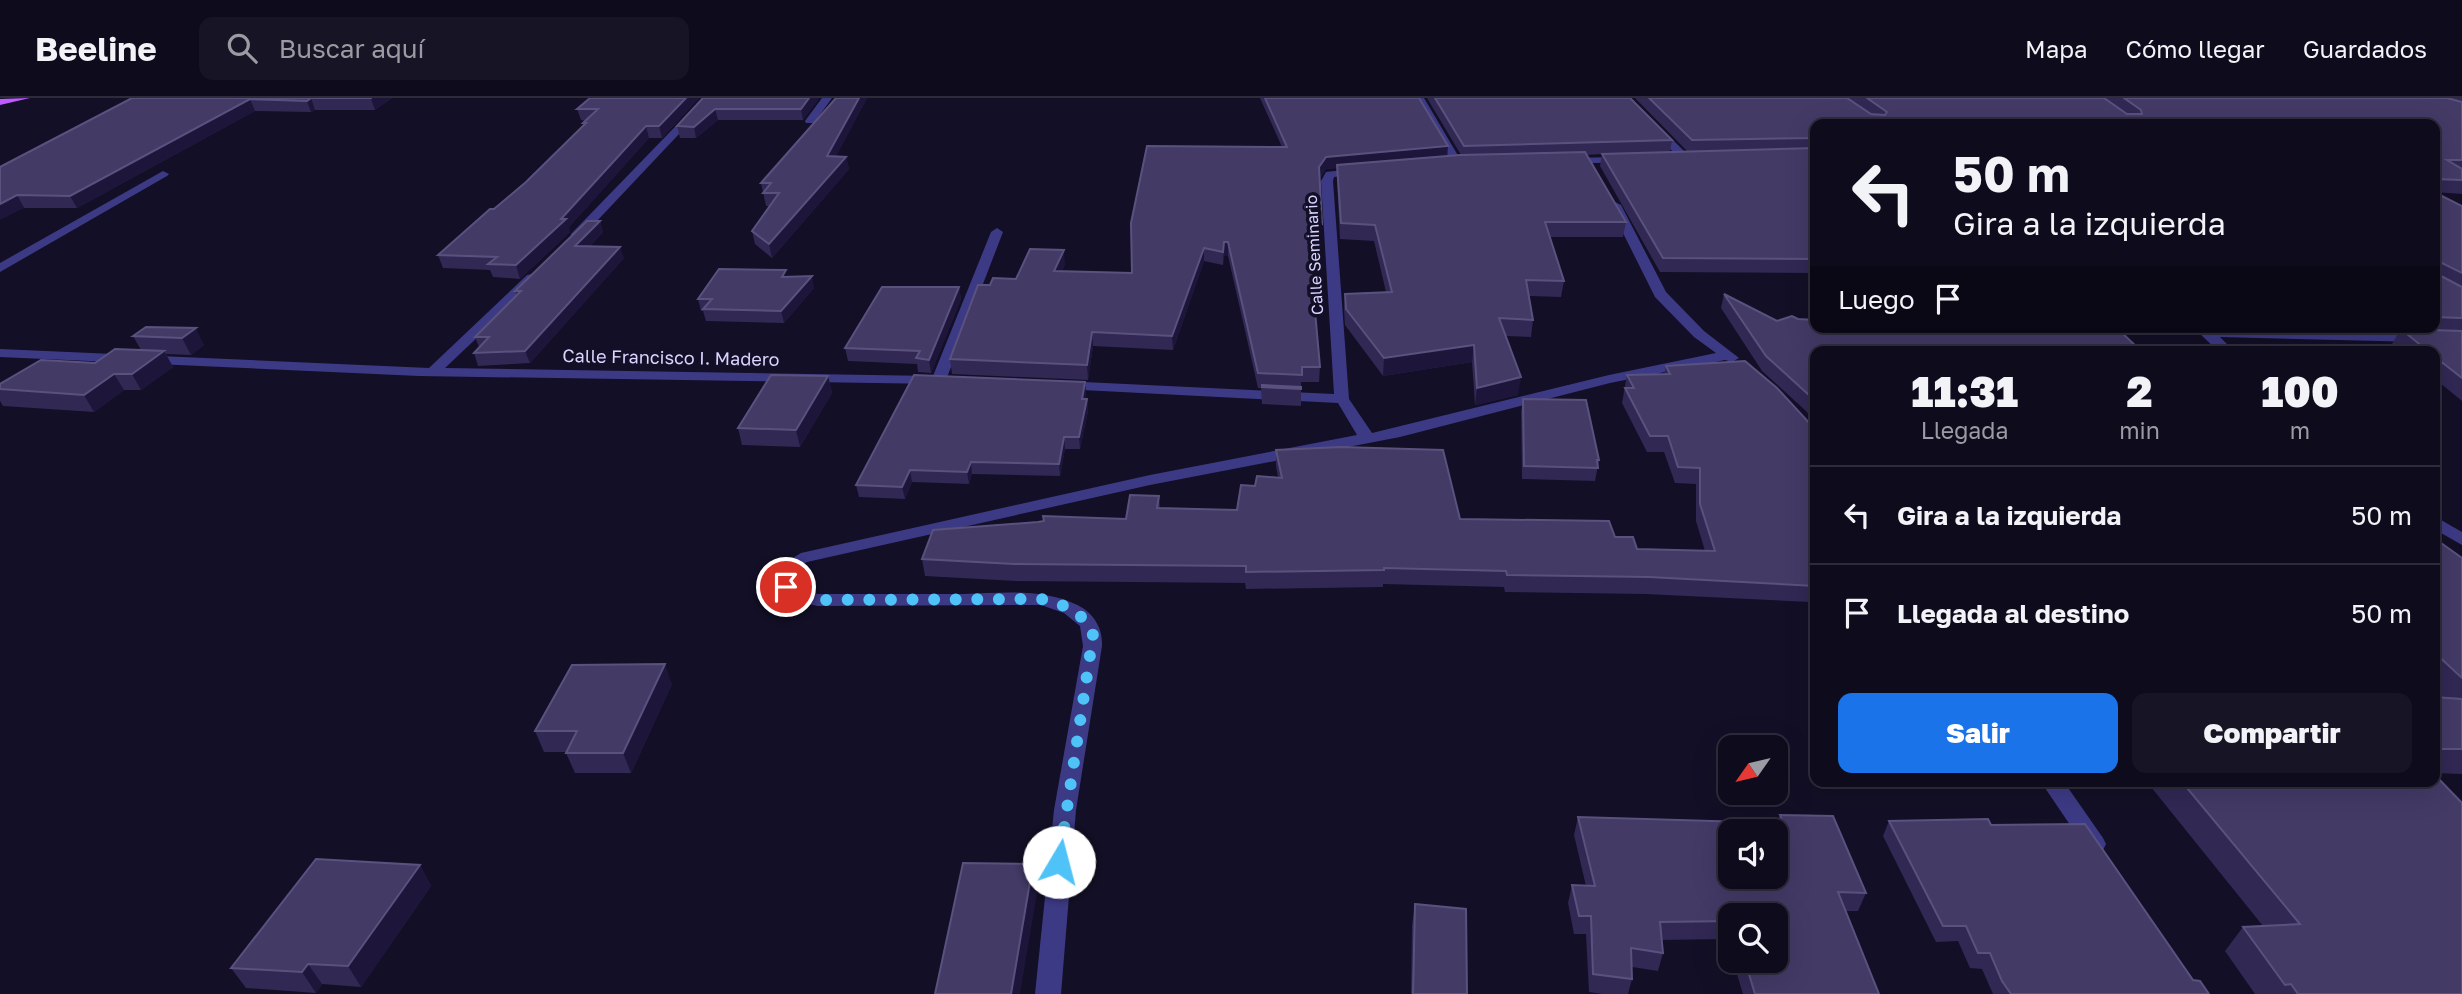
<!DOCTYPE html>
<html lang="es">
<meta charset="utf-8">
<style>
body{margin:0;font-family:"Golos Text",sans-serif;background:#171425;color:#f1f3f6;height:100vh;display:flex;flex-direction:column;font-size:26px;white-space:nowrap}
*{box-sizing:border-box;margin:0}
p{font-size:23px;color:#9b9ba3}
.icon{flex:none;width:38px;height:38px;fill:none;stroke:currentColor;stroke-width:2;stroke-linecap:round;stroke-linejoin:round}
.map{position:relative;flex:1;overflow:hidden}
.details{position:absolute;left:1810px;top:248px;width:630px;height:441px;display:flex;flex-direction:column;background:#0e0b1c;border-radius:14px;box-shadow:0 7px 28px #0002,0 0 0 2px #2e2b3b}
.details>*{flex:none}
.hud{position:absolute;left:1810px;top:21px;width:630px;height:214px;border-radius:14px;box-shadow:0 7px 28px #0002,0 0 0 2px #2e2b3b;background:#0e0b1c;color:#f1f3f6;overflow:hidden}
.needle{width:46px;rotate:236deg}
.tools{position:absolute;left:1718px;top:637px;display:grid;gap:14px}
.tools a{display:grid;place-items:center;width:70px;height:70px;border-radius:14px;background:#0e0b1c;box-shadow:0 7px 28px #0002,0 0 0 2px #2e2b3b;font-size:35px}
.pin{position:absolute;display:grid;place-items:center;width:60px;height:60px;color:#fff;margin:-30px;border:4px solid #fff;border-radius:50%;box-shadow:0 2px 7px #0007}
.me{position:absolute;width:77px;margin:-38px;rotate:8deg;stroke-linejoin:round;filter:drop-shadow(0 0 5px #0008)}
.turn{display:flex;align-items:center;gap:24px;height:147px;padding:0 28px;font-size:32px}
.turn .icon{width:91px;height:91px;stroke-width:2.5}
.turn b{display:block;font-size:49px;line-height:60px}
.then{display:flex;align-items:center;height:66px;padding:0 28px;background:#0003;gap:14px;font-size:26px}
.eta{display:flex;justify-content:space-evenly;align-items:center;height:119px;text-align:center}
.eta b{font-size:42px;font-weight:800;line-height:49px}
.cta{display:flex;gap:14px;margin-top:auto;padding:14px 28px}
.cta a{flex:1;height:80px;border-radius:14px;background:#1a73e8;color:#fff;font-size:28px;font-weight:800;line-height:80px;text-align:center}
.cta a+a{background:#171425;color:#f1f3f6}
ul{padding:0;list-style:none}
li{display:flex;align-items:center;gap:21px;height:98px;padding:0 28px;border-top:2px solid #2e2b3b}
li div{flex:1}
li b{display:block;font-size:26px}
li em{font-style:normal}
header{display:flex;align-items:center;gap:42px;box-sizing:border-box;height:98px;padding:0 35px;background:#0e0b1c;border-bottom:2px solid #2e2b3b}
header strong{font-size:33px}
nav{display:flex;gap:38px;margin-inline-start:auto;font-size:24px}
.search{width:490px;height:63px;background:#171425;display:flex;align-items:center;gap:18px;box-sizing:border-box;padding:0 24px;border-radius:14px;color:#9b9ba3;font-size:26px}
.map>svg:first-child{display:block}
</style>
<header>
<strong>Beeline</strong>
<div class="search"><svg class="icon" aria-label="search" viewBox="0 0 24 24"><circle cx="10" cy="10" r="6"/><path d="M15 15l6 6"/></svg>Buscar aquí</div>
<nav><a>Mapa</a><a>Cómo llegar</a><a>Guardados</a></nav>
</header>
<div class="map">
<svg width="2462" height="896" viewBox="0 0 2462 896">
<rect width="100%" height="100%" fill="#130f26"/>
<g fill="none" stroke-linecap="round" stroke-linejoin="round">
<g fill="#3d3a85" fill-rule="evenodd">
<path d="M 703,0 L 713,0 L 579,142 L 571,142 L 571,136 Z"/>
<path d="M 822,0 L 832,0 L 814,25 L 806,25 L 805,23 Z"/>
<path d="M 1414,0 L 1424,0 L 1463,66 L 1462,68 L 1454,68 Z"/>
<path d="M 1620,0 L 1631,0 L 1689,58 L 1689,62 L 1681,62 Z"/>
<path d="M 1622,59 L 1627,62 L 1626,64 L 1566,66 L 1561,63 L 1566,60 Z"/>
<path d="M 1360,70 L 1366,73 L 1364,75 L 1334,79 L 1333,83 L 1349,301 L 1372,335 L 1609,277 L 1716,255 L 1694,239 L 1655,199 L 1609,107 L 1615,104 L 1621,107 L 1666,194 L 1704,233 L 1739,260 L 1732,264 L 1725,262 L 1610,285 L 1400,339 L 1150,387 L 807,464 L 793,473 L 791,480 C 797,490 807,494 818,496 C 867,496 915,496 964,496 C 1000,495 1041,490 1075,506 C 1092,513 1103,529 1102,548 L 1076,712 L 1061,896 L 1035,896 L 1054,712 L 1083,548 L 1080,528 L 1064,515 L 1041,507 L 818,508 C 798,504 783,499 773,480 L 776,470 L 801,455 L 1150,377 L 1357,337 L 1338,305 L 1063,291 L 1056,287 L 1063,283 L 1334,296 L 1321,83 L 1326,74 Z"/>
<path d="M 163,73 L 169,76 L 167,78 L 0,174 L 0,165 Z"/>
<path d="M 997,130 L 1003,134 L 946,282 L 939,286 L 419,278 L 0,259 L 0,251 L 429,270 L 527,177 L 532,176 L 538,180 L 537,183 L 445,270 L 933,278 L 991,134 Z"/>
<path d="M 2202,229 L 2462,237 L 2462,245 L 2220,239 L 2235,254 L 2219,254 L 2197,233 Z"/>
<path d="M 2434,418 L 2462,434 L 2462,447 L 2434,431 Z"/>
<path d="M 2041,684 L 2064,684 L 2103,740 L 2106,746 L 2103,752 L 2095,755 L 2087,752 Z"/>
</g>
<path fill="#c25bff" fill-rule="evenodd" d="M 30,0 L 0,7 L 0,1 Z"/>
</g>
<g fill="#312854">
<path d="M 132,0 L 392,0 L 375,12 L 315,12 L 311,14 L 255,13 L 77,110 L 24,110 L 0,69 Z"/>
<path d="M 590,0 L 699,0 L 662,40 L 649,40 L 569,129 L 570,134 L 520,181 L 493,179 L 490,172 L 443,170 L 438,157 L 526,84 L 583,28 L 583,25 L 586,23 L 581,22 L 577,11 Z"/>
<path d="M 703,0 L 819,0 L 803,22 L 718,22 L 696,40 L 680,40 L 677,28 Z"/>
<path d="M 867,0 L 836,58 L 846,59 L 849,71 L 772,160 L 755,146 L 752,133 L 770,108 L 766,108 L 761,85 Z"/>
<path d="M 1260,0 L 1419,0 L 1447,58 L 1461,57 L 1427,0 L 1630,0 L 1672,42 L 1670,54 L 1688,54 L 1635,0 L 2462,0 L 2462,96 L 2435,94 L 2462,108 L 2462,303 L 2434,280 L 2434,254 L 2402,254 L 2392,246 L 2400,232 L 2329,229 L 2434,229 L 2434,26 L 1815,26 L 1815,175 L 1660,174 L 1600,68 L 1602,56 L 1586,57 L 1626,124 L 1623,139 L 1550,139 L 1564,183 L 1561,199 L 1529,198 L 1533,222 L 1531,239 L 1506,238 L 1518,297 L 1475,307 L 1472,264 L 1383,278 L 1345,227 L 1344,212 L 1345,196 L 1386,194 L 1374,143 L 1340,141 L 1337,81 L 1337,70 L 1326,71 L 1320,80 L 1322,126 L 1322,139 L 1316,139 L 1313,185 L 1312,184 L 1320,269 L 1319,284 L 1301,284 L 1301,308 L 1262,306 L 1261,290 L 1258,290 L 1228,158 L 1224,158 L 1223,167 L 1204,163 L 1173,252 L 1093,248 L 1088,282 L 952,276 L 950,261 L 990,187 L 1016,181 L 1065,166 L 1062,173 L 1132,175 L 1282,49 Z"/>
<path d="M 600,123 L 603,134 L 590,148 L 624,160 L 530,265 L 478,268 L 474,255 L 479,249 L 475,239 L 517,198 L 515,193 Z"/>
<path d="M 787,179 L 814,190 L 784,225 L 706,223 L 703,213 L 701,213 L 698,201 Z"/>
<path d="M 959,189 L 961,201 L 931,275 L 918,274 L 917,266 L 848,263 L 845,250 Z"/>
<path d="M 1724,196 L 1777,223 L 1798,221 L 1815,254 L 1815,324 L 1806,313 L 1762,273 L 1721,210 Z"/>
<path d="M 146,229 L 204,247 L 191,257 L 166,256 L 173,269 L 141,292 L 124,292 L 94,314 L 3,308 L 0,303 L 0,286 L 95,265 L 141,252 L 133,238 Z"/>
<path d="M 1666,268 L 1815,329 L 1815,501 L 1811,501 L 1810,504 L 1645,496 L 1505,494 L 1504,489 L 1383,486 L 1383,489 L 1246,491 L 1245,485 L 1016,483 L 925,478 L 922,461 L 1126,421 L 1159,398 L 1160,410 L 1237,412 L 1255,388 L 1278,379 L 1276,368 L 1276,352 L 1460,421 L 1615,439 L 1637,451 L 1705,453 L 1696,423 L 1696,386 L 1675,385 L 1664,354 L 1647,354 L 1622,305 L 1627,277 L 1664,276 Z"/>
<path d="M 828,278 L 832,295 L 800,349 L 742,347 L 738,330 Z"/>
<path d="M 1085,284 L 1086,296 L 1085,301 L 1087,301 L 1088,313 L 1080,351 L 1065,351 L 1060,378 L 972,376 L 969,386 L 912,384 L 905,401 L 859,399 L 856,387 Z"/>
<path d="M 1523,301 L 1599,362 L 1595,383 L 1522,381 L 1521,314 Z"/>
<path d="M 2434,440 L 2462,460 L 2462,676 L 2434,675 L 2434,599 L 2443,600 L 2434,591 Z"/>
<path d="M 672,586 L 631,675 L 575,675 L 566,655 L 567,654 L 544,654 L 535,633 Z"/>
<path d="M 2147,684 L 2434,684 L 2462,896 L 2255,896 L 2225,853 L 2243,829 L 2263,828 Z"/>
<path d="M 1780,717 L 1866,795 L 1858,813 L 1845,813 L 1879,896 L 1743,896 L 1733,863 L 1776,863 L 1731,817 L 1731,856 L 1726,841 L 1662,842 L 1663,855 L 1658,873 L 1632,869 L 1632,881 L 1628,896 L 1602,896 L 1589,894 L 1586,836 L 1574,836 L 1568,805 L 1572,787 L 1586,788 L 1574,737 L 1578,719 L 1777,725 Z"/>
<path d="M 1889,723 L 1991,727 L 2209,896 L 1993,896 L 1982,871 L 1970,870 L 1958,843 L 1936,844 L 1883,738 Z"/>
<path d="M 420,767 L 431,788 L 361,889 L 322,886 L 316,895 L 246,890 L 231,870 Z"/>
<path d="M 1415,806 L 1467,896 L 1411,896 L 1412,827 Z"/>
</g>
<g fill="#1d163a">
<path d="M 311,0 L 315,12 L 311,14 L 307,3 Z"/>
<path d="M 372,0 L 392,0 L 375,12 L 371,1 Z"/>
<path d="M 686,0 L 699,0 L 662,40 L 659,28 Z"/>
<path d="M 809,0 L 819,0 L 803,22 L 801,11 Z"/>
<path d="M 859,0 L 867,0 L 830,70 L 827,58 Z"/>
<path d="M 250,1 L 255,13 L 77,110 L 70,98 Z"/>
<path d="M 715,11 L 718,22 L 696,40 L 694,29 Z"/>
<path d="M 646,28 L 649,40 L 569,129 L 570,134 L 520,181 L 516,167 L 561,121 Z"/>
<path d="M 1448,48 L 1447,61 L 1326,71 L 1319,82 L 1319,69 L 1326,59 Z"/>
<path d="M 846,59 L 849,71 L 772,160 L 769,146 Z"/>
<path d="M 17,97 L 24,110 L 0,122 L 0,106 Z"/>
<path d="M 600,123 L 603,134 L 579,159 L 575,148 Z"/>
<path d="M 1224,144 L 1228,144 L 1228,158 L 1224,158 L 1223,167 Z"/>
<path d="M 620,149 L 624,160 L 530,265 L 525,253 Z"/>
<path d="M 1204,150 L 1204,163 L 1173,252 L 1172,238 Z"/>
<path d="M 1064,152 L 1065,166 L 1056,187 L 1054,173 Z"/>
<path d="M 812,178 L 814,190 L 784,225 L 781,213 Z"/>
<path d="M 959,189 L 961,201 L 931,275 L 929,262 Z"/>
<path d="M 196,230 L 204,247 L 191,257 L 182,240 Z"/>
<path d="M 1092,234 L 1093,248 L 1088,282 L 1087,267 Z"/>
<path d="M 1474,247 L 1472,264 L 1383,278 L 1384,260 Z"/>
<path d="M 164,253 L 173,269 L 141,292 L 132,276 Z"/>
<path d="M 114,276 L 124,292 L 94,314 L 84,297 Z"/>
<path d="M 828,278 L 832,295 L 800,349 L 796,332 Z"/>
<path d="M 1521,279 L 1518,297 L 1475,307 L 1477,290 Z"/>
<path d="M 1085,284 L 1086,296 L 1083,313 L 1082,301 Z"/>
<path d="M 1087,301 L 1088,313 L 1080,351 L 1079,339 Z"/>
<path d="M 1064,339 L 1065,351 L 1060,378 L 1059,366 Z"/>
<path d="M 971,364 L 972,376 L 969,386 L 967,374 Z"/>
<path d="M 910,372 L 912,384 L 905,401 L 902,389 Z"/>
<path d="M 665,566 L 672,586 L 631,675 L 623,655 Z"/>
<path d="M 1033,766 L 1037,795 L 1020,896 L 1011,896 Z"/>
<path d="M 420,767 L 431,788 L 361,889 L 348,868 Z"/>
<path d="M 308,866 L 322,886 L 316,895 L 302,874 Z"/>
</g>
<g fill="#433a66" stroke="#5a527e" stroke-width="2" fill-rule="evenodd">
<path d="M 132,0 L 372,0 L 311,0 L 307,3 L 250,1 L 70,98 L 17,97 L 0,106 L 0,69 Z"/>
<path d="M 590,0 L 686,0 L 659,28 L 646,28 L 561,121 L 566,121 L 516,167 L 488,166 L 497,159 L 438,157 L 490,111 L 494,111 L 526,84 L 586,25 L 583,25 L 598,11 L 577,11 Z"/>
<path d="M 703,0 L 809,0 L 801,11 L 715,11 L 694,29 L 677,28 Z"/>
<path d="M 836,0 L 859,0 L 827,58 L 846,59 L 769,146 L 752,133 L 779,95 L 763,95 L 771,85 L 761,85 Z"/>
<path d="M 1265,0 L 1419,0 L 1448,48 L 1326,59 L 1319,69 L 1322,126 L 1317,125 L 1314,171 L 1311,168 L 1320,269 L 1302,269 L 1302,277 L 1258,275 L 1228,144 L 1224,144 L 1223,154 L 1204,150 L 1172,238 L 1092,234 L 1087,267 L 950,261 L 978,187 L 990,187 L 993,180 L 1016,181 L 1030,151 L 1064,152 L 1054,173 L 1132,175 L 1131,125 L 1147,48 L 1287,49 Z"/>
<path d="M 1435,0 L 1630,0 L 1672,42 L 1464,48 Z"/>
<path d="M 1649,0 L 1847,0 L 1871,16 L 1885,17 L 1887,14 L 1867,0 L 2104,0 L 2127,16 L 2142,16 L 2141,12 L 2124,0 L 2447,0 L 2462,4 L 2462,62 L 2447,62 L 2462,71 L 2462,82 L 2434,81 L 2434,26 L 1815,26 L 1815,40 L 1692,42 Z"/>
<path d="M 1815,50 L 1815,161 L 1663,160 L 1602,56 Z"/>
<path d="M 1585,54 L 1626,124 L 1545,124 L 1564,183 L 1526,182 L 1533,222 L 1499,220 L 1521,279 L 1477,290 L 1474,247 L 1384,260 L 1346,211 L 1345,196 L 1392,194 L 1375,127 L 1341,125 L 1337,67 L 1460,57 Z"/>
<path d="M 2434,94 L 2462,108 L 2462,175 L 2440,164 L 2441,178 L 2462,189 L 2462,220 L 2434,219 Z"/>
<path d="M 587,123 L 600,123 L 575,148 L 620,149 L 525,253 L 474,255 L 489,239 L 475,239 L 521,193 L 515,193 Z"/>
<path d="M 719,171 L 786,172 L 782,179 L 812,178 L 781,213 L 703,211 L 712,201 L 698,201 Z"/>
<path d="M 882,189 L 959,189 L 929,262 L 916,260 L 920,253 L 845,250 Z"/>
<path d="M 1724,196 L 1777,223 L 1792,218 L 1798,221 L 1815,222 L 1815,229 L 2116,229 L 2142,254 L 1815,254 L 1815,303 L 1810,298 L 1766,258 Z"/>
<path d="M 146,229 L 196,230 L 182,240 L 133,238 Z"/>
<path d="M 2401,231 L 2462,233 L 2462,280 L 2434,258 L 2434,254 L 2429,254 Z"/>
<path d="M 115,251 L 164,253 L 132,276 L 114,276 L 84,297 L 0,291 L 0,286 L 41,262 L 95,265 Z"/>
<path d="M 1745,263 L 1777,290 L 1812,328 L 1815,329 L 1815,488 L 1649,479 L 1507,477 L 1506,473 L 1384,470 L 1384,472 L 1246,474 L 1246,468 L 1014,466 L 922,461 L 933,432 L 1038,424 L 1044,423 L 1043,418 L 1126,421 L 1130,397 L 1159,398 L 1157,410 L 1237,412 L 1241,387 L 1255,388 L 1257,378 L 1282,380 L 1276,352 L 1341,349 L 1443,352 L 1460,421 L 1609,423 L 1615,439 L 1633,439 L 1637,451 L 1715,453 L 1700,406 L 1700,370 L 1678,369 L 1668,338 L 1650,338 L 1625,290 L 1634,290 L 1627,277 L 1670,276 L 1666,268 Z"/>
<path d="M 771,277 L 828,278 L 796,332 L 738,330 Z"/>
<path d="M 914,277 L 1085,284 L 1082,301 L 1087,301 L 1079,339 L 1064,339 L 1059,366 L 971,364 L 967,374 L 910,372 L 902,389 L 856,387 Z"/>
<path d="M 1262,287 L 1301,289 L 1301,291 L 1262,289 Z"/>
<path d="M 1523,301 L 1586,302 L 1599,362 L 1597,362 L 1598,370 L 1524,368 Z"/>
<path d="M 2434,440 L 2462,460 L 2462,580 L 2434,554 Z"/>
<path d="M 665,566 L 623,655 L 566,655 L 577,633 L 535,633 L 572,567 Z"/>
<path d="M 2434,599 L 2462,601 L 2462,651 L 2434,651 Z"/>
<path d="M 2434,676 L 2462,705 L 2462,896 L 2298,896 L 2291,886 L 2285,887 L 2243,829 L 2300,826 L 2182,684 L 2434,684 Z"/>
<path d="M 1780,717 L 1833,718 L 1866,795 L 1838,794 L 1879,896 L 1755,896 L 1745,863 L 1776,863 L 1776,817 L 1731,817 L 1731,823 L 1660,824 L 1663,855 L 1631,850 L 1632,881 L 1593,876 L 1591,818 L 1579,818 L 1572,787 L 1595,788 L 1578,719 L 1783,725 ZM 1731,733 L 1776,733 L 1776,779 L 1731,779 Z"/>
<path d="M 1988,721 L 1991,727 L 2085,726 L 2193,882 L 2200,883 L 2209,896 L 2011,896 L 2002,883 L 1990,855 L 1978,855 L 1966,828 L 1943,828 L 1889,723 Z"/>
<path d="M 316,761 L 420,767 L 348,868 L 308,866 L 302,874 L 231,870 Z"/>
<path d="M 963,765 L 1033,766 L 1011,896 L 935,896 Z"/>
<path d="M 1415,806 L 1466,811 L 1467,896 L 1413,896 Z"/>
</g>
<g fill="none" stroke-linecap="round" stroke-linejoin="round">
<path stroke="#4fc3f7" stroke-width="12" stroke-dasharray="0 21.6" d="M 786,489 L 800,498 L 818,502 L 1041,501 C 1068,509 1080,510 1093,537 L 1059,764"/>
</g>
<g text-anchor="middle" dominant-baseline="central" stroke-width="7" stroke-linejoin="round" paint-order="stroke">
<g font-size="16" fill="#d9d4ff" stroke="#130f26">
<text transform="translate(1314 157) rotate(-93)">Calle Seminario</text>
</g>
<g font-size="18" fill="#d9d4ff" stroke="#130f26">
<text transform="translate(671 259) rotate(1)">Calle Francisco I. Madero</text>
</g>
</g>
</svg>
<div class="tools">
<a><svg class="needle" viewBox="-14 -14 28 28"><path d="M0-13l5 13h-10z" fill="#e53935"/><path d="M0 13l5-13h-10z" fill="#9b9ba3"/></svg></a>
<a><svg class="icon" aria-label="sound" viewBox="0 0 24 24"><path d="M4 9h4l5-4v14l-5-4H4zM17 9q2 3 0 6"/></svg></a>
<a><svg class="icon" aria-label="search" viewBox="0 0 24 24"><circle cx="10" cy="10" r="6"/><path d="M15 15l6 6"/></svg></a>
</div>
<div class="pin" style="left:786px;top:489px;background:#d93025"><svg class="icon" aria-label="arrive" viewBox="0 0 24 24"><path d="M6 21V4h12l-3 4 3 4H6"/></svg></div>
<svg class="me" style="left:1059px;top:764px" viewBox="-20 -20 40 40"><circle r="19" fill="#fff"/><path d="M0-13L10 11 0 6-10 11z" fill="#4fc3f7"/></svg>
<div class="hud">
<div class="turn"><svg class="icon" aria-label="left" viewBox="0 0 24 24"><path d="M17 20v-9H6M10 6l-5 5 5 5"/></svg><div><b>50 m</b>Gira a la izquierda</div></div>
<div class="then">Luego<svg class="icon" aria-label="arrive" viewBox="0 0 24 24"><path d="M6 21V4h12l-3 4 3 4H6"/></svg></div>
</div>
<section class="details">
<div class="eta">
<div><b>11:31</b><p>Llegada</p></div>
<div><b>2</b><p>min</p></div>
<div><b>100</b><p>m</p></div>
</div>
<ul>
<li><svg class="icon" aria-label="left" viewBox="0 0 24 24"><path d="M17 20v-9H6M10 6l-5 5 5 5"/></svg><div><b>Gira a la izquierda</b></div><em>50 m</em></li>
<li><svg class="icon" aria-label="arrive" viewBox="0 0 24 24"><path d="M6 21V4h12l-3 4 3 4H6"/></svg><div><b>Llegada al destino</b></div><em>50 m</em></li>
</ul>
<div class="cta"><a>Salir</a><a>Compartir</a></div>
</section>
</div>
